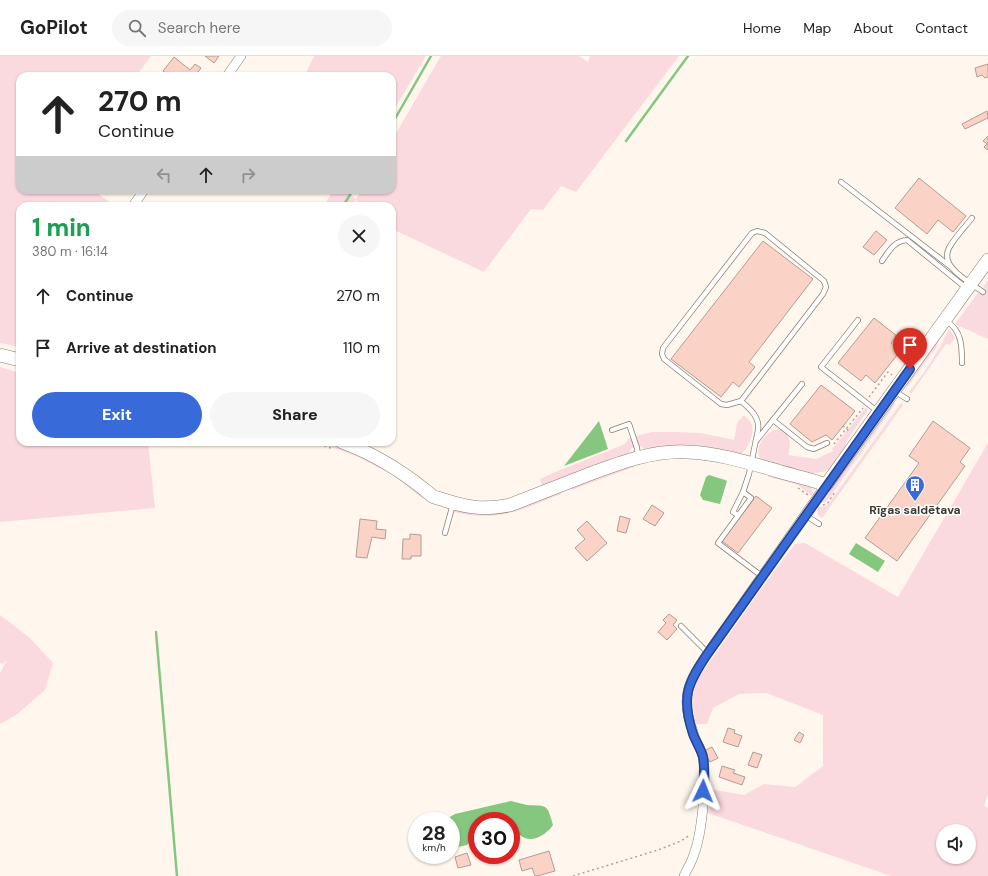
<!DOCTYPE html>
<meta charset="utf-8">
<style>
body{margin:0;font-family:"DM Sans",sans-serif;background:#f6f6f6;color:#222;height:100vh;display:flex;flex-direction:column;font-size:15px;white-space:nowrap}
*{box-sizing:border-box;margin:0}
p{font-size:13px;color:#767676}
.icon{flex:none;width:22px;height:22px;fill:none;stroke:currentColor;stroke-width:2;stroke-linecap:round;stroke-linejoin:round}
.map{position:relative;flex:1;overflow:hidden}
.drawer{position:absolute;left:16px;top:146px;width:380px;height:244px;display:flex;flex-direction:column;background:#fff;border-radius:12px;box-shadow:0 1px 3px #0004}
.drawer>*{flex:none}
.guide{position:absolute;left:16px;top:16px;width:380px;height:122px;border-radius:12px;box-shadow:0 1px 3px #0004;background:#fff;color:#222;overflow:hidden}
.tools{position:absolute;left:936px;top:768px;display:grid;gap:8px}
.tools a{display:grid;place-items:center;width:40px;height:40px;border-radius:50%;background:#fff;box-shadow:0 1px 3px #0004;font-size:20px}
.speed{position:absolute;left:408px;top:756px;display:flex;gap:8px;font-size:20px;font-weight:700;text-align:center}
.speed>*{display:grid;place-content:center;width:52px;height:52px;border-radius:50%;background:#fff;box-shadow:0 1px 3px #0004;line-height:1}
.speed small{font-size:10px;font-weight:400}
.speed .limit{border:6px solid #d22;background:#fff;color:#111}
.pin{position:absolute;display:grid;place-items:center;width:34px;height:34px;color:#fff;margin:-41px -17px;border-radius:50% 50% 50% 0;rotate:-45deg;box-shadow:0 0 4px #0007}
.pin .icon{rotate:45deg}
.me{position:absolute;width:44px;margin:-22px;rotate:2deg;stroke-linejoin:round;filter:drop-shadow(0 0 3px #0008)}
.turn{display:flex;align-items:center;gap:14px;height:84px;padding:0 16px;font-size:18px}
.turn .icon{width:52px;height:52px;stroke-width:2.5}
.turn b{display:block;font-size:28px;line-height:34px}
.lanes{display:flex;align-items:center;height:38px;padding:0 16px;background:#0003;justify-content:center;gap:20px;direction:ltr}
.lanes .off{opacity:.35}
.round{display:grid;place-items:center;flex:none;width:42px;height:42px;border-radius:21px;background:#f6f6f6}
.headline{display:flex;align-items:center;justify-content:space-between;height:68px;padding:0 16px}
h1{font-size:24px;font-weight:800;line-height:30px;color:#1e9e55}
.button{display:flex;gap:8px;margin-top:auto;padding:8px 16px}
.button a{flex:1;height:46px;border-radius:24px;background:#386ad9;color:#fff;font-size:16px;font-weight:800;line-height:46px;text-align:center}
.button a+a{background:#f6f6f6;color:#222}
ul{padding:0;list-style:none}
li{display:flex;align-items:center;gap:12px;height:52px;padding:0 16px}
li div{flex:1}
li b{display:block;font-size:15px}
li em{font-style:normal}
header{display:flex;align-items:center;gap:24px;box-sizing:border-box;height:56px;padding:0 20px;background:#fff;border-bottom:1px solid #e0e0e0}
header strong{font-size:19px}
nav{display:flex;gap:22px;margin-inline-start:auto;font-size:14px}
.search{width:280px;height:36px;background:#f6f6f6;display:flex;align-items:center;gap:10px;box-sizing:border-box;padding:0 14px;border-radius:22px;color:#767676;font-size:15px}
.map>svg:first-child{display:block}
</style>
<header>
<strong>GoPilot</strong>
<div class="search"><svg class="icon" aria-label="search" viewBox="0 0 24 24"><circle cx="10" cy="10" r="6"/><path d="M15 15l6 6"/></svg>Search here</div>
<nav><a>Home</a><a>Map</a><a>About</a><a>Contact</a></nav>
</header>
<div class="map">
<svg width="988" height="820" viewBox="0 0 988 820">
<rect width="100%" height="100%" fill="#fff7ed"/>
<g fill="#fad9df" fill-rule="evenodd">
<path d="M 0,0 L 151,0 L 136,20 L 20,20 L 20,134 L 93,134 L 115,150 L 20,150 L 20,291 L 0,287 Z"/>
<path d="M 314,0 L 426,0 L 392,57 L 392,20 L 307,20 L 305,19 Z"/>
<path d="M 441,0 L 579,0 L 588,6 L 590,0 L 679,0 L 576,136 L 561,130 L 543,154 L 531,153 L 484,216 L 392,173 L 392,150 L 360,150 L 356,144 L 348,150 L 324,150 L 333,134 L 344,134 L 356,143 L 362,134 L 392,134 L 392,84 Z"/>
<path d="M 988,224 L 988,283 L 955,268 L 978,237 L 982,238 L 985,233 L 983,231 Z"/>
<path d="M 949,273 L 955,282 L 950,289 L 946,288 L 911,338 L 909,336 C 919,323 929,310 937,296 C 942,289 944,281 949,273 Z"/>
<path d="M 940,281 L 936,292 L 906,333 L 908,324 Z"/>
<path d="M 0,311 L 20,317 L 17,325 L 20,325 L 20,386 L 148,386 L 155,452 L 0,466 Z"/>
<path d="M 893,347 L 896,347 L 830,441 L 825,446 L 822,447 L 820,445 L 833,430 L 889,349 Z"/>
<path d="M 901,347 L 903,349 L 822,462 C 817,459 817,455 818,449 L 821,451 L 827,450 Z"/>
<path d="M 866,351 L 868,354 L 846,386 L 846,395 C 841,402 836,408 829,413 C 812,424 777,409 760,403 C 751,384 783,359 789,383 C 791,388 789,394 788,399 L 816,403 L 833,395 L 832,393 Z"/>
<path d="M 744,359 C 746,362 750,364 751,367 C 756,376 748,393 741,398 L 691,389 L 646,394 L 640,390 L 637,392 L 631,392 L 630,396 L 625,399 L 545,429 L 542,429 L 540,423 L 553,417 L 625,388 L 629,382 L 652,376 L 674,376 L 701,377 L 734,384 L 737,367 Z"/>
<path d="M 318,386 C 354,386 396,420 425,440 L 423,443 L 393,419 L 358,401 Z"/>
<path d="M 988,387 L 988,738 L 984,750 L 988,752 L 988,820 L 891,820 L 708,757 L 710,733 L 744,739 L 764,728 L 795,731 L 823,710 L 823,659 L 766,637 L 739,638 L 713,652 L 707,668 L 696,668 C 691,648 691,640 699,621 L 766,526 L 795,488 L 805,487 L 898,541 ZM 943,775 L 969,775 L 969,801 L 943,801 Z"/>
<path d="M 633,407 L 634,411 L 572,434 L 571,431 Z"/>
<path d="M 768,417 L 809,429 L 812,432 L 813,438 L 812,440 L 798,429 L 767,420 Z"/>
<path d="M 560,435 L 561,438 C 522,454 497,467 454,456 L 455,452 Z"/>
<path d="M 0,559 L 30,582 L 53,607 L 45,634 L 16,659 L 0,668 L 0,617 L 7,604 L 3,608 L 0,607 Z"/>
</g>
<g fill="#85c77f">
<path d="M 599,365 L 608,393 L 564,410 Z"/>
<path d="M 709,419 L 725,424 L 727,425 L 720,448 L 703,444 L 700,439 L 706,421 Z"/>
<path d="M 856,487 L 885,505 L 878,516 L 849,498 Z"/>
<path d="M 511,745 C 516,746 521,748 527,749 C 548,750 547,748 553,769 C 548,777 535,786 525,782 C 520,780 517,776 511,775 L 511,765 L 477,765 L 477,783 L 469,786 L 467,789 L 458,791 L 455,788 L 450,761 L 455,758 Z"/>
</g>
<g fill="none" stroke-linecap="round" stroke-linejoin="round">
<g stroke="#85c77f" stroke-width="2.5">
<path d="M 392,68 L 431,0"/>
<path d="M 626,85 L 688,0"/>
<path d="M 343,150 L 353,134"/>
<path d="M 156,576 L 177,820"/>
</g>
</g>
<g fill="#fbd3c6" stroke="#b19d96">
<path d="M 205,0 L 219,0 L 214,7 Z"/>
<path d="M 174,1 L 190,14 L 195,8 L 201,12 L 195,20 L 170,20 L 163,15 Z"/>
<path d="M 988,8 L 988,21 L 985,22 L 982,19 L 977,21 L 975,12 Z"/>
<path d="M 987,55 L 988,62 L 965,73 L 962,68 Z"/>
<path d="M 988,80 L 988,94 L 984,91 L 987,88 L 983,85 Z"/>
<path d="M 919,122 L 966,160 L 953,176 L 938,164 L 927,178 L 895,152 Z"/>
<path d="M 876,175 L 887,184 L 874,199 L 863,191 Z"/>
<path d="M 763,185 L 813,223 L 749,306 L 755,311 L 739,331 L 733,326 L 721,341 L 671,303 Z"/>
<path d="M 874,262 L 897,280 L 891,287 L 901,294 L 875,327 L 866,319 L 861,325 L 838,307 Z"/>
<path d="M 821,329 L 855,355 L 832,384 L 826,379 L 812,386 L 790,368 Z"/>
<path d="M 933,365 L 970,392 L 960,406 L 965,410 L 897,505 L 865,482 L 919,407 L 909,400 Z"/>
<path d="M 756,440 L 772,452 L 738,497 L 722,485 Z"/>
<path d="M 652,449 L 664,457 L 655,470 L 643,463 Z"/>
<path d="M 620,460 L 630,463 L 626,477 L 617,475 Z"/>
<path d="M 360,463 L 377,465 L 376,473 L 386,474 L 385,483 L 372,481 L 367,502 L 356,501 Z"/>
<path d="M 587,465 L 607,487 L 587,505 L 575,492 L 585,483 L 577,474 Z"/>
<path d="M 410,478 L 421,479 L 421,500 L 411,500 L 411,503 L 402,503 L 403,483 L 410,483 Z"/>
<path d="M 669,558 L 677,564 L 673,569 L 677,573 L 667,584 L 658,576 L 666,567 L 663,564 Z"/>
<path d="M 728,672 L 735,674 L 734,677 L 742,680 L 738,691 L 723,686 Z"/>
<path d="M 799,676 L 804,679 L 800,687 L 794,684 Z"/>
<path d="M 712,691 L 718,702 L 710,706 L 704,695 Z"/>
<path d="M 753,696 L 762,699 L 757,712 L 748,709 Z"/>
<path d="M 722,710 L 735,714 L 733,717 L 745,721 L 742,729 L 719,721 Z"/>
<path d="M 549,795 L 555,815 L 537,820 L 535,820 L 532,812 L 522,815 L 519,804 Z"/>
<path d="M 467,797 L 471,809 L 458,812 L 455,801 Z"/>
</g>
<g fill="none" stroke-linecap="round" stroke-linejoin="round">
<g stroke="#8a7f70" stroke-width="6">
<g id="lane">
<path d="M 841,126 L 951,211"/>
<path d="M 972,162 C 965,171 955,181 949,192 C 939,211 970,226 983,236"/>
<path d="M 882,205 C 889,195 894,185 907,184 L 966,232"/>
<path d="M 858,264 L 821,311 L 877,355"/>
<path d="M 946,265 C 962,274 962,291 962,307"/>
<path d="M 896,336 L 907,343"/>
<path d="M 773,364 L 807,391 L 814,393 L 827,387"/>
<path d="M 612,374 L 629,368 L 637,392 L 638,400"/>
<path d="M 756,385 L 802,328"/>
<path d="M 743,436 L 751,442 L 718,487 L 763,521"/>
<path d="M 738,459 L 733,456 L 743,436 L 749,418 L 758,374 C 760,361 750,353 741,345 L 727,349 L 721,348 L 664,303 L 662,298 L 663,292 L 752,177 L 757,175 L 765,177 L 824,225 L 826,231 L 823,238 L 741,345"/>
<path d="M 805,459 L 819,468"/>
<path d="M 445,477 L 453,448"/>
<path d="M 681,570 L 708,597"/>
</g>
</g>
<g stroke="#8a7f70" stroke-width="10">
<g id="street">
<path d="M 227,20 L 241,0"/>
<path d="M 133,150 L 144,134"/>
<path d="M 684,820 C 687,813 692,806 694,798 C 702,778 707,723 703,701 C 701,692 695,685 693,676 C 680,641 688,626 708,597 L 826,429"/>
</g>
</g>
<g stroke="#8a7f70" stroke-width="14">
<g id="secondary">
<path d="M 0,299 L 20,304"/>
<path d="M 342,386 C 372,397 400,414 425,434 C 428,436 430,438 432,440 C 435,442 440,442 444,444 C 468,452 485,454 510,449 C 536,439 561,429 587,419 C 619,407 653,394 687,396 C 716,397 743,405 771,413 C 789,419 808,422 826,429 L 988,204"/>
</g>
</g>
<g stroke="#aaa49b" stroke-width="1.5" stroke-dasharray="2 3" stroke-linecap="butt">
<path d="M 869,341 L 888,316 L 892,319"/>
<path d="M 843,370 L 850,376"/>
<path d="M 315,386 L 333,393"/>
<path d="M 834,388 L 863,352"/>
<path d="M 798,432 L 808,439"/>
<path d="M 823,449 L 827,448 L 835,436"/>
<path d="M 573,820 L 658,794 L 681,785 L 690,779"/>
</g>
<use href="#lane" stroke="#fff" stroke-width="4.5"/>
<use href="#street" stroke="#fff" stroke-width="9"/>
<use href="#secondary" stroke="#fff" stroke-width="13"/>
</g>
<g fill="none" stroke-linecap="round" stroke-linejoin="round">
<g stroke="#24458d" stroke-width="10">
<path id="route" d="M 703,735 C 704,724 705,712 703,701 C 701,693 696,686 693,678 C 681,641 687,628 708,597 L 910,313"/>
</g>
<use href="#route" stroke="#386ad9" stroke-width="7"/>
</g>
<defs>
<g id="building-pin" transform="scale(1)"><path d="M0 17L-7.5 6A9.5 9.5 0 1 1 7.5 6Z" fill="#386ad9" stroke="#fff"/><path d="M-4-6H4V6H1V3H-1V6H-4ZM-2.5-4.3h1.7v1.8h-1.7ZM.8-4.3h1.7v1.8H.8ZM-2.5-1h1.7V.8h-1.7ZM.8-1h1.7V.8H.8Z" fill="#fff"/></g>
</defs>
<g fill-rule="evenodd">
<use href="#building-pin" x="915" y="429"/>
</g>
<g text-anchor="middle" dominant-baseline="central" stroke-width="3" stroke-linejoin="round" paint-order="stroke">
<g font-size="12" font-weight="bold" fill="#3e3932" stroke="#fff">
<text x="915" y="454">Rīgas saldētava</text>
</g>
</g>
</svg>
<div class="tools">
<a><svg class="icon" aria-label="sound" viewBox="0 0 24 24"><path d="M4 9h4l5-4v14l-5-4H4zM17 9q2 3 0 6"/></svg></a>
</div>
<div class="speed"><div>28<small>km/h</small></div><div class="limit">30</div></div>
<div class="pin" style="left:910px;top:313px;background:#d93025"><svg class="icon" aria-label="arrive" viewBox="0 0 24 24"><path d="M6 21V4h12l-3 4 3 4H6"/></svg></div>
<svg class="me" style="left:703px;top:735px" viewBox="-20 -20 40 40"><path d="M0-17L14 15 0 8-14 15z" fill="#386ad9" stroke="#fff" stroke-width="4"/></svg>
<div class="guide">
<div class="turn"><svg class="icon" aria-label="ahead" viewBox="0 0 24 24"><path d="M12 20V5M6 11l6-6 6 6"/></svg><div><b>270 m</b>Continue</div></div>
<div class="lanes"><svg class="icon off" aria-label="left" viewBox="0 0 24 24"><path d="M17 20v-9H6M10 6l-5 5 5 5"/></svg><svg class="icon" aria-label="ahead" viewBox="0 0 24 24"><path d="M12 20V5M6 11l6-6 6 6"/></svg><svg class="icon off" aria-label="right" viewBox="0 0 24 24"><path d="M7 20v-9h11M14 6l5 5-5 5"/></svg></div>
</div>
<section class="drawer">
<div class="headline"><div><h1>1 min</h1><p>380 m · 16:14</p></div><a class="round"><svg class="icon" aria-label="close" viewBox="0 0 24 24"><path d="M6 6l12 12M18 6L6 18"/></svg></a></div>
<ul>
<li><svg class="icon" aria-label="ahead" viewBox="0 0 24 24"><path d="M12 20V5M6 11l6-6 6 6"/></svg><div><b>Continue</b></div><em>270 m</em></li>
<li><svg class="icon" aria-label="arrive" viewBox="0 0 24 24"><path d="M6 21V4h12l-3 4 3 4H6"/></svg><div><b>Arrive at destination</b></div><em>110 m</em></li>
</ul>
<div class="button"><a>Exit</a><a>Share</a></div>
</section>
</div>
